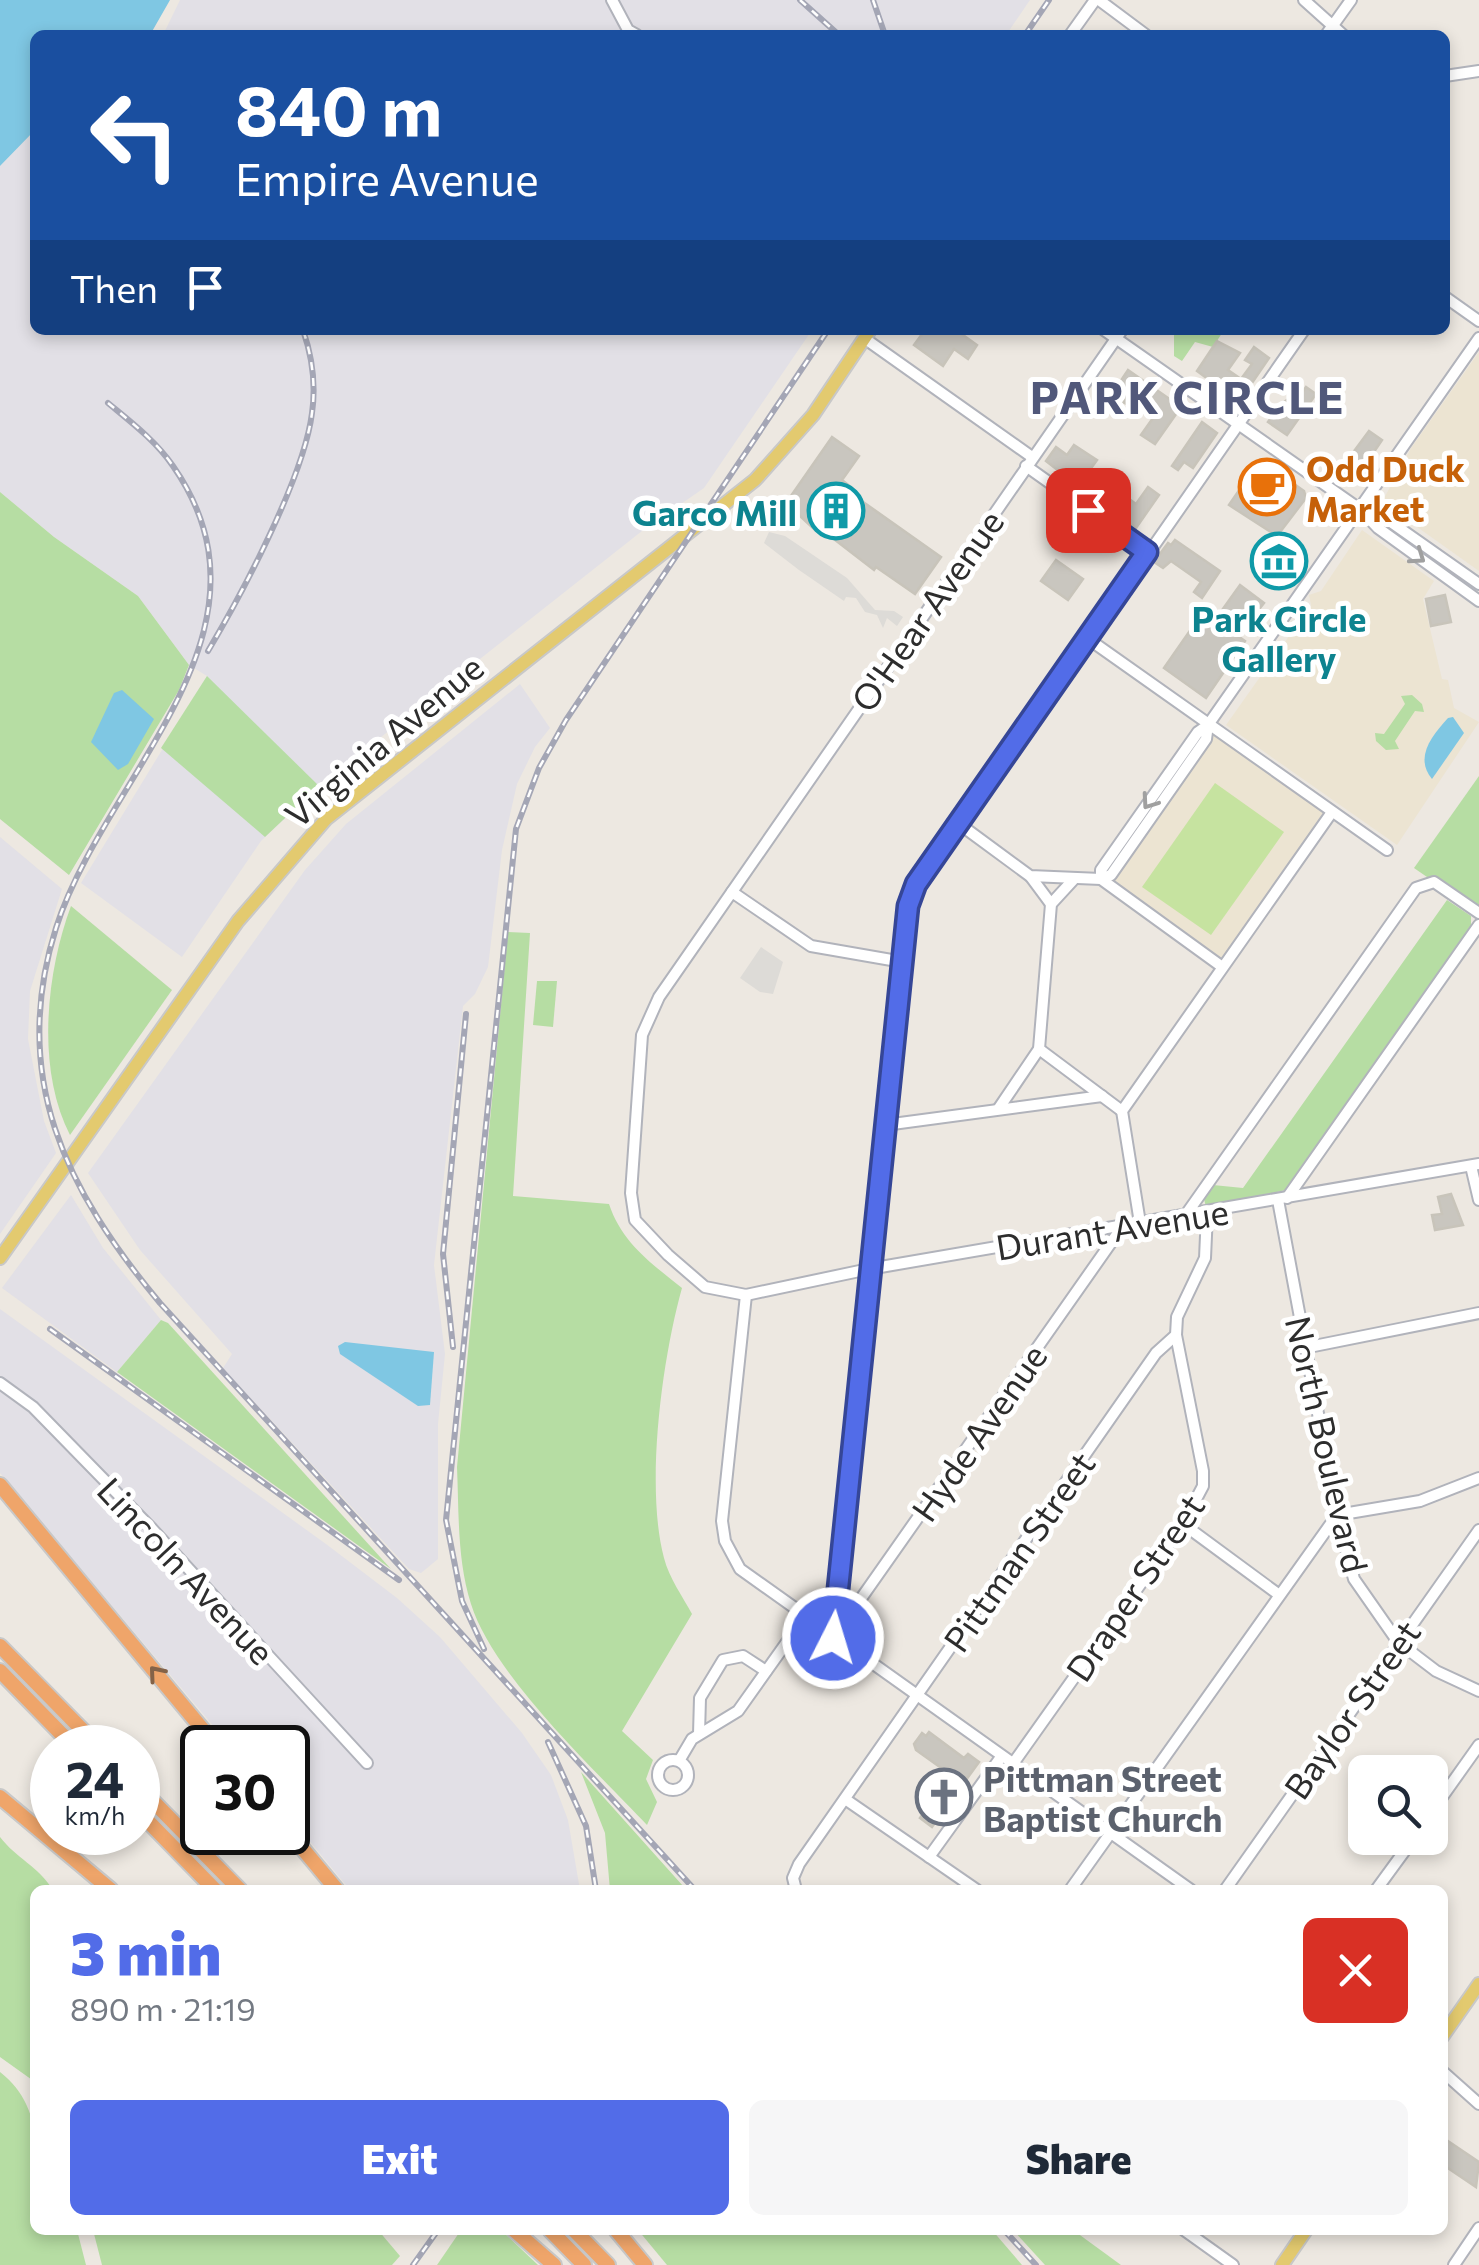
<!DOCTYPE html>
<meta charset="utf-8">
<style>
body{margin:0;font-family:Commissioner,sans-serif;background:#f6f6f7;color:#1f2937;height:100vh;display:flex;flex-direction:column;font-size:38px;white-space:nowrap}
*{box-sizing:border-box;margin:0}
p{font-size:32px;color:#747a83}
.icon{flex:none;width:55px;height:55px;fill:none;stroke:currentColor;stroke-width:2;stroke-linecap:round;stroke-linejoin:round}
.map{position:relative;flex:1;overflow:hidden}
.panel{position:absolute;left:30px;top:1885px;width:1418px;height:350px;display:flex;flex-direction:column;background:#fff;border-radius:15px;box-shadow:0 5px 15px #0003}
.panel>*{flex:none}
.guide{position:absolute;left:30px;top:30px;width:1420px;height:305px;border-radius:15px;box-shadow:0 5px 15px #0003;background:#1a4fa0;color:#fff;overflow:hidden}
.controls{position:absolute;left:1348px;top:1755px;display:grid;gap:20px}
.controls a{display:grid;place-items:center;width:100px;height:100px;border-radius:15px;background:#fff;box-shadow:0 5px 15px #0003;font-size:50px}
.speed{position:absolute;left:30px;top:1725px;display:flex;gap:20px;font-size:50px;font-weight:700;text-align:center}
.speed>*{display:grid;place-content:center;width:130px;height:130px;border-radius:50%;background:#fff;box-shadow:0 5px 15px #0003;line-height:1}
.speed small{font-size:25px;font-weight:400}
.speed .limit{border:5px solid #111;border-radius:15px;background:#fff;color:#111}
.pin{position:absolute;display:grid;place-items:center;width:85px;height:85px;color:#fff;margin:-42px;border-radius:20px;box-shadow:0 5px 15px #0006}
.me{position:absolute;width:110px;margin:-55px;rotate:5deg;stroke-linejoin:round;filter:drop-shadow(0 0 8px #0008)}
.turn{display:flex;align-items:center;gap:35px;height:210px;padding:0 40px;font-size:45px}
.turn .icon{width:130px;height:130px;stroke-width:2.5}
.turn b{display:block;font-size:70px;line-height:85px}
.then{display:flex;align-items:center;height:95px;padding:0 40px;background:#0003;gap:20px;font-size:38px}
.round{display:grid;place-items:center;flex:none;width:105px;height:105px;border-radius:15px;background:#f6f6f7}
.headline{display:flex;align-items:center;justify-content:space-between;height:170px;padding:0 40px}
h1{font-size:60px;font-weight:800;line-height:75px;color:#526ce8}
.cta{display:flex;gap:20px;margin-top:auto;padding:20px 40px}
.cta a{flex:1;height:115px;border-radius:15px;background:#526ce8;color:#fff;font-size:40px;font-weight:800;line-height:115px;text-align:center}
.cta a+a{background:#f6f6f7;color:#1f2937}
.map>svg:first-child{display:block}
</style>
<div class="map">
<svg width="1479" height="2265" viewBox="0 0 1479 2265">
<rect width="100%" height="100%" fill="#ede8e1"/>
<g fill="#e2e0e6">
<path d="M 180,0 L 1030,0 L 1006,35 L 163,35 Z"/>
<path d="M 35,130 L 35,330 L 812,330 L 704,488 L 642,531 L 319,786 L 261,841 L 182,957 L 81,883 L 207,676 L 189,665 L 138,596 L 54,537 L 0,492 L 0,166 Z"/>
<path d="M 520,684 L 550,728 L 535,747 L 517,784 L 502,850 L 488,967 L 475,994 L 463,1006 L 434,1265 L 445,1354 L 438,1424 L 438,1559 L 421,1573 L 409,1569 L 223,1368 L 232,1354 L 140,1250 L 88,1173 L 305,870 L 346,824 Z"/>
<path d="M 0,837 L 62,889 L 30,991 L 28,1039 L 44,1121 L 56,1153 L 0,1234 Z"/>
<path d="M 71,1195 L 103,1248 L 161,1320 L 117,1372 L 2,1288 Z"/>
<path d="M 0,1309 L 326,1544 L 397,1598 L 440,1637 L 522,1733 L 551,1775 L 568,1820 L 580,1890 L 350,1890 L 288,1815 L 288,1748 L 231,1747 L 0,1473 Z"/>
</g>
<g fill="#ece4d2">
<path d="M 1479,352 L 1479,571 L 1382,502 L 1411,448 Z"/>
<path d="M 1362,530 L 1434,581 L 1423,599 L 1442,679 L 1448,680 L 1454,708 L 1479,722 L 1397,845 L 1226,725 L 1311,605 L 1309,595 L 1321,591 Z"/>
<path d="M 1208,725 L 1332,812 L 1221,966 L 1101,879 L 1111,875 L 1205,740 Z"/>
</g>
<g fill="#b6dda3">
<path d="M 1174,330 L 1224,330 L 1213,347 L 1195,342 L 1182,361 L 1174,356 Z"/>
<path d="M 0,492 L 54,537 L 138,596 L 189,665 L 179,690 L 69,875 L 0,819 Z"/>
<path d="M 207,676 L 319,786 L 265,837 L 161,748 Z"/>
<path d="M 1412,695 L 1422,704 L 1424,712 L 1415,711 L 1395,741 L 1399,749 L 1386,750 L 1376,741 L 1375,733 L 1384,734 L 1405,704 L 1401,696 Z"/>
<path d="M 1479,776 L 1479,913 L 1414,868 Z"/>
<path d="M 1447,900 L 1471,916 L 1471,926 L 1286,1190 L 1206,1207 L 1203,1195 L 1213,1185 L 1243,1188 Z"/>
<path d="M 71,906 L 172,990 L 70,1135 C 36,1069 46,973 71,906 Z"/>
<path d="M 508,932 L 530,933 L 513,1196 L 609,1204 C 622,1243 651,1263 682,1288 C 662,1359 645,1487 664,1558 C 669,1578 683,1597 692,1614 L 622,1731 L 653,1760 L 646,1779 L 657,1802 L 647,1825 C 595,1770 493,1675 471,1604 C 457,1560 459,1512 457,1467 Z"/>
<path d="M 537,981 L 557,981 L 553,1027 L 533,1025 Z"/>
<path d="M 161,1320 L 168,1323 L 391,1569 L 117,1372 Z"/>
<path d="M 581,1772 L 683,1886 L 680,1890 L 610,1890 L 605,1833 Z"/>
<path d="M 0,1837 C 16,1858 38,1866 53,1890 L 35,1890 L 35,2082 L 0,2057 Z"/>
<path d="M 0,2072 C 50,2111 35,2172 35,2230 L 77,2230 L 86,2265 L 0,2265 Z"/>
<path d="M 93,2230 L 378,2230 L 400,2256 L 392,2265 L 102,2265 Z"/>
<path d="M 461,2230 L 501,2230 L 538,2265 L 437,2265 Z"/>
<path d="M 638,2230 L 992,2230 L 1022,2265 L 667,2265 Z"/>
<path d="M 1013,2230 L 1073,2230 L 1121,2265 L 1045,2265 Z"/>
</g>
<path fill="#c6e3a0" d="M 1215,783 L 1284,832 L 1211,935 L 1142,887 Z"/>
<g fill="#dddbd7">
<path d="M 769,532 L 785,536 L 847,578 L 875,610 L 894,611 L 903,617 L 897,626 L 887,618 L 883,628 L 877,615 L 865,612 L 856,598 L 846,597 L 844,601 L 799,570 L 764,543 Z"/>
<path d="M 761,947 L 783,962 L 773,994 L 760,992 L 740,978 Z"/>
</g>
<g fill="#7fc7e3">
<path d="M 0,0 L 170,0 L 150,35 L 35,35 L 35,130 L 0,166 Z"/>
<path d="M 122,690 L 154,719 L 128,764 L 118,770 L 91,742 L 114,693 Z"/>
<path d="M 1453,717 L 1464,733 L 1432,779 C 1414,757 1432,736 1448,718 Z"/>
<path d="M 345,1342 L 434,1352 L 430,1405 L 418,1406 L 340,1354 L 338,1346 Z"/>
</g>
<g fill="#c9c6bf" stroke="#c8c4ba" stroke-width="2.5">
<path d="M 925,330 L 956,330 L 977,345 L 968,359 L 954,349 L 943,366 L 914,345 Z"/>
<path d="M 1217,341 L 1240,353 L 1228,370 L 1241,379 L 1252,364 L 1245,360 L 1254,347 L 1269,358 L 1239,402 L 1197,371 Z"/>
<path d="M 1128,370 L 1181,407 L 1155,444 L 1141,435 L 1153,418 L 1123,402 L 1127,397 L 1116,388 Z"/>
<path d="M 1306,387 L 1316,394 L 1287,435 L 1268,422 L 1281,404 L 1287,400 L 1294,404 Z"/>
<path d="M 1202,422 L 1217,433 L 1193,468 L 1184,462 L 1178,470 L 1172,466 Z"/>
<path d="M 1369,431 L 1382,440 L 1363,468 L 1349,458 Z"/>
<path d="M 832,437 L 859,456 L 842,480 L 852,488 L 849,492 L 941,557 L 915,594 L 876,567 L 874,570 L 817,526 L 815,530 L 786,503 Z"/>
<path d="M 1074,445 L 1097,460 L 1078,486 L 1046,461 L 1056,447 L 1067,455 Z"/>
<path d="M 1260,460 L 1304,491 L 1306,498 L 1277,536 L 1229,505 Z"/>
<path d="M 1148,487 L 1159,495 L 1136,528 L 1110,510 L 1121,493 L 1136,504 Z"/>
<path d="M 1175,540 L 1220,571 L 1202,598 L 1194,592 L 1201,582 L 1171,561 L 1163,568 L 1154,562 L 1168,543 L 1171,545 Z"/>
<path d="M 1056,560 L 1083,579 L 1068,600 L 1041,581 Z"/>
<path d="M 1240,585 L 1264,603 L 1238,636 L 1245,641 L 1206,698 L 1164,668 L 1203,612 L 1215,620 Z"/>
<path d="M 1445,595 L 1451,622 L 1431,626 L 1426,599 Z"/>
<path d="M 1451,1194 L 1463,1225 L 1435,1230 L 1432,1215 L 1442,1214 L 1438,1197 Z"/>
<path d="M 929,1732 L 964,1758 L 968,1754 L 979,1762 L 932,1827 L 920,1818 L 951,1775 L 916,1750 L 914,1744 L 922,1733 L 926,1736 Z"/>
<path d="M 1442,2137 L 1479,2162 L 1476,2187 L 1442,2164 Z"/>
</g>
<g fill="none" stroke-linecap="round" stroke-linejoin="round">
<g stroke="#b1b3bb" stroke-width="14">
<g id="minor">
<path d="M 612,0 L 628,30 L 637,35"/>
<path d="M 1099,0 L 1146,35"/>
<path d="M 1304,0 L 1343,35"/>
<path d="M 1070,35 L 1095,0"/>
<path d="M 1326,35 L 1351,0"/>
<path d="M 1445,76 L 1479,71"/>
<path d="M 1445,297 L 1479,321"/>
<path d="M 1104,330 L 1361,510 L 1378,528 L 1479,601"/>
<path d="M 1122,330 L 659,997 L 642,1035 L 631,1193 L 635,1220 L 668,1255 L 705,1287 L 746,1295 L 869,1269 L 1479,1164"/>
<path d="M 864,338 L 1032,457"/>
<path d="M 1026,466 L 1147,552"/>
<path d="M 1362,510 L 1385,518 L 1479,584"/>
<path d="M 1087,638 L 1387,850"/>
<path d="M 1208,725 L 1206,739 L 1111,875 L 1101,879 L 1101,870 L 1198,732 L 1208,725 L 1479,338"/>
<path d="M 958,823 L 1030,876 L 1101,879 L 1221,966"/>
<path d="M 1031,877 L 1051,904"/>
<path d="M 732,892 L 811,946 L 903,962"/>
<path d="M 1039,1049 L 1122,1111"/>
<path d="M 999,1108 L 1039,1049 L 1051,904 L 1074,879"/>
<path d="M 885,1125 L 1102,1096"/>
<path d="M 1471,1166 L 1479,1200"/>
<path d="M 1287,1198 L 1479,925"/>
<path d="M 1278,1200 L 1337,1515 L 1354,1579 L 1398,1642 L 1436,1671 L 1479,1691"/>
<path d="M 1185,1216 L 1416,888 L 1434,882 L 1479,913"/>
<path d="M 1140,1223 L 1122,1111 L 1332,812"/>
<path d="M 746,1295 L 722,1521 L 725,1541 L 740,1569 L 1191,1890"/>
<path d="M 1304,1348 L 1479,1313"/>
<path d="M 0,1383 L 33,1407 L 152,1529 L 367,1763"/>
<path d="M 1183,1524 L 1278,1594"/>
<path d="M 834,1637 L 1122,1227"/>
<path d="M 833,1638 L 895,1014 L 915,889 L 1304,330"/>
<path d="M 699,1734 L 700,1698 L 723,1660 L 743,1656 L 766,1671"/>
<circle cx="673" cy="1775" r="15"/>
<path d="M 679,1761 L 692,1739 L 738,1711 L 804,1618"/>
<path d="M 1012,1765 L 1183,1524 L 1203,1486 L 1203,1471 L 1176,1335"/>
<path d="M 845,1799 L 977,1890"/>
<path d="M 1430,1814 L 1479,1745"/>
<path d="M 929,1857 L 1001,1757"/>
<path d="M 796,1890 L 793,1878 L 799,1864 L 1156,1353 L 1176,1335 L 1177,1317 L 1205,1258 L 1207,1213"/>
<path d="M 1070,1890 L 1337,1515 L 1420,1501 L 1479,1478"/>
<path d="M 1225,1890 L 1479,1530"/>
<path d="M 1376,1890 L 1414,1838"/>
<path d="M 1442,2071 L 1479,2104"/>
<path d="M 1184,2230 L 1233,2265"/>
<path d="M 1454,2265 L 1479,2228"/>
</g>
</g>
<g stroke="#c8c8c8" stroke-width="16">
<g id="major">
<path d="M 0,1258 L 238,921 L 326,819 L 755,480 L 813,415 L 870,330"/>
<path d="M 1442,2037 L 1479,1984"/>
<path d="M 1282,2265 L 1306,2230"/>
</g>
</g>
<g stroke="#c8c8c8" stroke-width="18">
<g id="highway">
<path d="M 0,1485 L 218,1748"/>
<path d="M 0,1646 L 100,1748"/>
<path d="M 0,1671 L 75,1748"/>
<path d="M 138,1786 L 240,1890"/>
<path d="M 0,1797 L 111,1890"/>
<path d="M 138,1811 L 215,1890"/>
<path d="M 288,1831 L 337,1890"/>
<path d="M 514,2230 L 554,2265"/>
<path d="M 550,2230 L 584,2265"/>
<path d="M 574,2230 L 608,2265"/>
<path d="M 616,2230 L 645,2265"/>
</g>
</g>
<use href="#minor" stroke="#fff" stroke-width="10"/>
<use href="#major" stroke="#e3ca6f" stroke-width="12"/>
<use href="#highway" stroke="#efa56a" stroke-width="14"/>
<g stroke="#a4a6b5" stroke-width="6">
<g id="rail">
<path d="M 800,0 L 839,35"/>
<path d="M 873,0 L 885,35"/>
<path d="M 1025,35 L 1049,0"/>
<path d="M 108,403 C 131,422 156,441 173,466 C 289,633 104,776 56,928 C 9,1077 66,1190 160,1303 L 695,1890"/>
<path d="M 208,651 C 242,594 304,477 312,413 C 316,385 312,356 303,330"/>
<path d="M 50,1329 L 399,1580"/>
<path d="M 453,1347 L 443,1254 L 466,1014"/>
<path d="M 484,1649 L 462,1601 L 446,1520 L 516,829 L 539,768 L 566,720 L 828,330"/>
<path d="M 548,1742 L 586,1826 L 596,1890"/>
<path d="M 1004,2230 L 1036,2265"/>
<path d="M 413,2265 L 438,2230"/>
</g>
</g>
<use href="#rail" stroke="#fff" stroke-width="2.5" stroke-dasharray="8" stroke-linecap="butt"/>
</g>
<defs><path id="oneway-chevron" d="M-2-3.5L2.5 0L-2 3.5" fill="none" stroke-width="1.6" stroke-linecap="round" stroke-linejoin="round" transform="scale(2.5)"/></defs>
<g stroke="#a0a0a0">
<use href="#oneway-chevron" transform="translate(1418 557) rotate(35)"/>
<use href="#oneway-chevron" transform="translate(1149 802) rotate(125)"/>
</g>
<use stroke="#846348" href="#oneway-chevron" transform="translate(156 1673) rotate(-130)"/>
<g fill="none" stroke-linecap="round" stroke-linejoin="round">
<g stroke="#354697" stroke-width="25">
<path id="route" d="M 833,1638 L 908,906 L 916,884 L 1147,552 L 1088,510"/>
</g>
<use href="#route" stroke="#526ce8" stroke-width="18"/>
</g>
<defs>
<g id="cafe-ring" transform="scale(2.875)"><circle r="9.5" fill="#fff" stroke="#e8710a" stroke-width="1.5"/><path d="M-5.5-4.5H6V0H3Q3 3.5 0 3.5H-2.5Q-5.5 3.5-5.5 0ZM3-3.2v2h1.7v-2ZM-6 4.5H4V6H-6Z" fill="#e8710a"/></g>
<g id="building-ring" transform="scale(2.875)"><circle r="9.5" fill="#fff" stroke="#0f9aa8" stroke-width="1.5"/><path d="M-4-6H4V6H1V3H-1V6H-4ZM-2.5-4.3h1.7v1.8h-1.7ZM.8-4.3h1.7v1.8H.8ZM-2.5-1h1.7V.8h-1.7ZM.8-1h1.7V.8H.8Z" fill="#0f9aa8"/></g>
<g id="museum-ring" transform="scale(2.875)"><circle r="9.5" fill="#fff" stroke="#0f9aa8" stroke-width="1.5"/><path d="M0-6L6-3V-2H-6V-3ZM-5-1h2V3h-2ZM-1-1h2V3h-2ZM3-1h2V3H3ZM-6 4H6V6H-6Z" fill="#0f9aa8"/></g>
<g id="church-ring" transform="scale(2.875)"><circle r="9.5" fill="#fff" stroke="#6b7280" stroke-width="1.5"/><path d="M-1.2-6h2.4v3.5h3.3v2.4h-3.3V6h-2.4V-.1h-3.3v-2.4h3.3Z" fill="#6b7280"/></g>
</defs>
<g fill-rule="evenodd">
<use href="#cafe-ring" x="1267" y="487"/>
<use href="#building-ring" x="836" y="511"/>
<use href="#museum-ring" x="1279" y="561"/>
<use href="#church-ring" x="944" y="1797"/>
</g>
<g text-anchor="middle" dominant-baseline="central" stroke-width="10" stroke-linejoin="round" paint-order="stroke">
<g font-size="35" font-weight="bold" fill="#c56008" stroke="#fff" text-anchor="start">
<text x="1306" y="467">Odd Duck<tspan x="1306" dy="40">Market</tspan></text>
</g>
<g font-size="35" font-weight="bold" fill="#0d838f" stroke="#fff" text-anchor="end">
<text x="797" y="511">Garco Mill</text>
<text x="1279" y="617" text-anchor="middle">Park Circle<tspan x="1279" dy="40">Gallery</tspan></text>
</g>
<g font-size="35" fill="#2d2d2d" stroke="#fff">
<text transform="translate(926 610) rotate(-55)">O'Hear Avenue</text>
<text transform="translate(383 740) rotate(-40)">Virginia Avenue</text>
<text transform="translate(1112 1228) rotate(-9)">Durant Avenue</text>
<text transform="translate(978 1432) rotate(-55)">Hyde Avenue</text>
<text transform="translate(1328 1444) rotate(77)">North Boulevard</text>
<text transform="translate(1018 1551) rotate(-55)">Pittman Street</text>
<text transform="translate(187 1570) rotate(47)">Lincoln Avenue</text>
<text transform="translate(1134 1587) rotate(-56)">Draper Street</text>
<text transform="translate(1351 1709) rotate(-55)">Baylor Street</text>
</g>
<g font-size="35" font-weight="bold" fill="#5b616d" stroke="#fff" text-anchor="start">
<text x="983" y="1777">Pittman Street<tspan x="983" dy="40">Baptist Church</tspan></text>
</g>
<g font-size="45" font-weight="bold" letter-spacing="2.5" fill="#51587a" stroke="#fff">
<text x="1188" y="395">PARK CIRCLE</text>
</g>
</g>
</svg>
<div class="controls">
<a><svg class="icon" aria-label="search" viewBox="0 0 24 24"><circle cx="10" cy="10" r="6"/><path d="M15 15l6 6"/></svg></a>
</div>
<div class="speed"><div>24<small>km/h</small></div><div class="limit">30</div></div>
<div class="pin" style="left:1088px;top:510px;background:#d93025"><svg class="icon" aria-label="arrive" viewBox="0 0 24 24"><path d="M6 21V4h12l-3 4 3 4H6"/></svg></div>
<svg class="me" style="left:833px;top:1638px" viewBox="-20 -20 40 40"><circle r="17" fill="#526ce8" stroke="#fff" stroke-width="3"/><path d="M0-11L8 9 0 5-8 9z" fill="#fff"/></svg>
<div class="guide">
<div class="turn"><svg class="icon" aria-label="left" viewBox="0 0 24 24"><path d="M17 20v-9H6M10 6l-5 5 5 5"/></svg><div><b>840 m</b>Empire Avenue</div></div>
<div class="then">Then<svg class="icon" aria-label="arrive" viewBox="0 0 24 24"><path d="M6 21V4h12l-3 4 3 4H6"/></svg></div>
</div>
<section class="panel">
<div class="headline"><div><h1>3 min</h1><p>890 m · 21:19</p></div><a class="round" style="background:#d93025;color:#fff"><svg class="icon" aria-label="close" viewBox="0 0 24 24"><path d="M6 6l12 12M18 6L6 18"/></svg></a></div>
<div class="cta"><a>Exit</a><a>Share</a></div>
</section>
</div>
